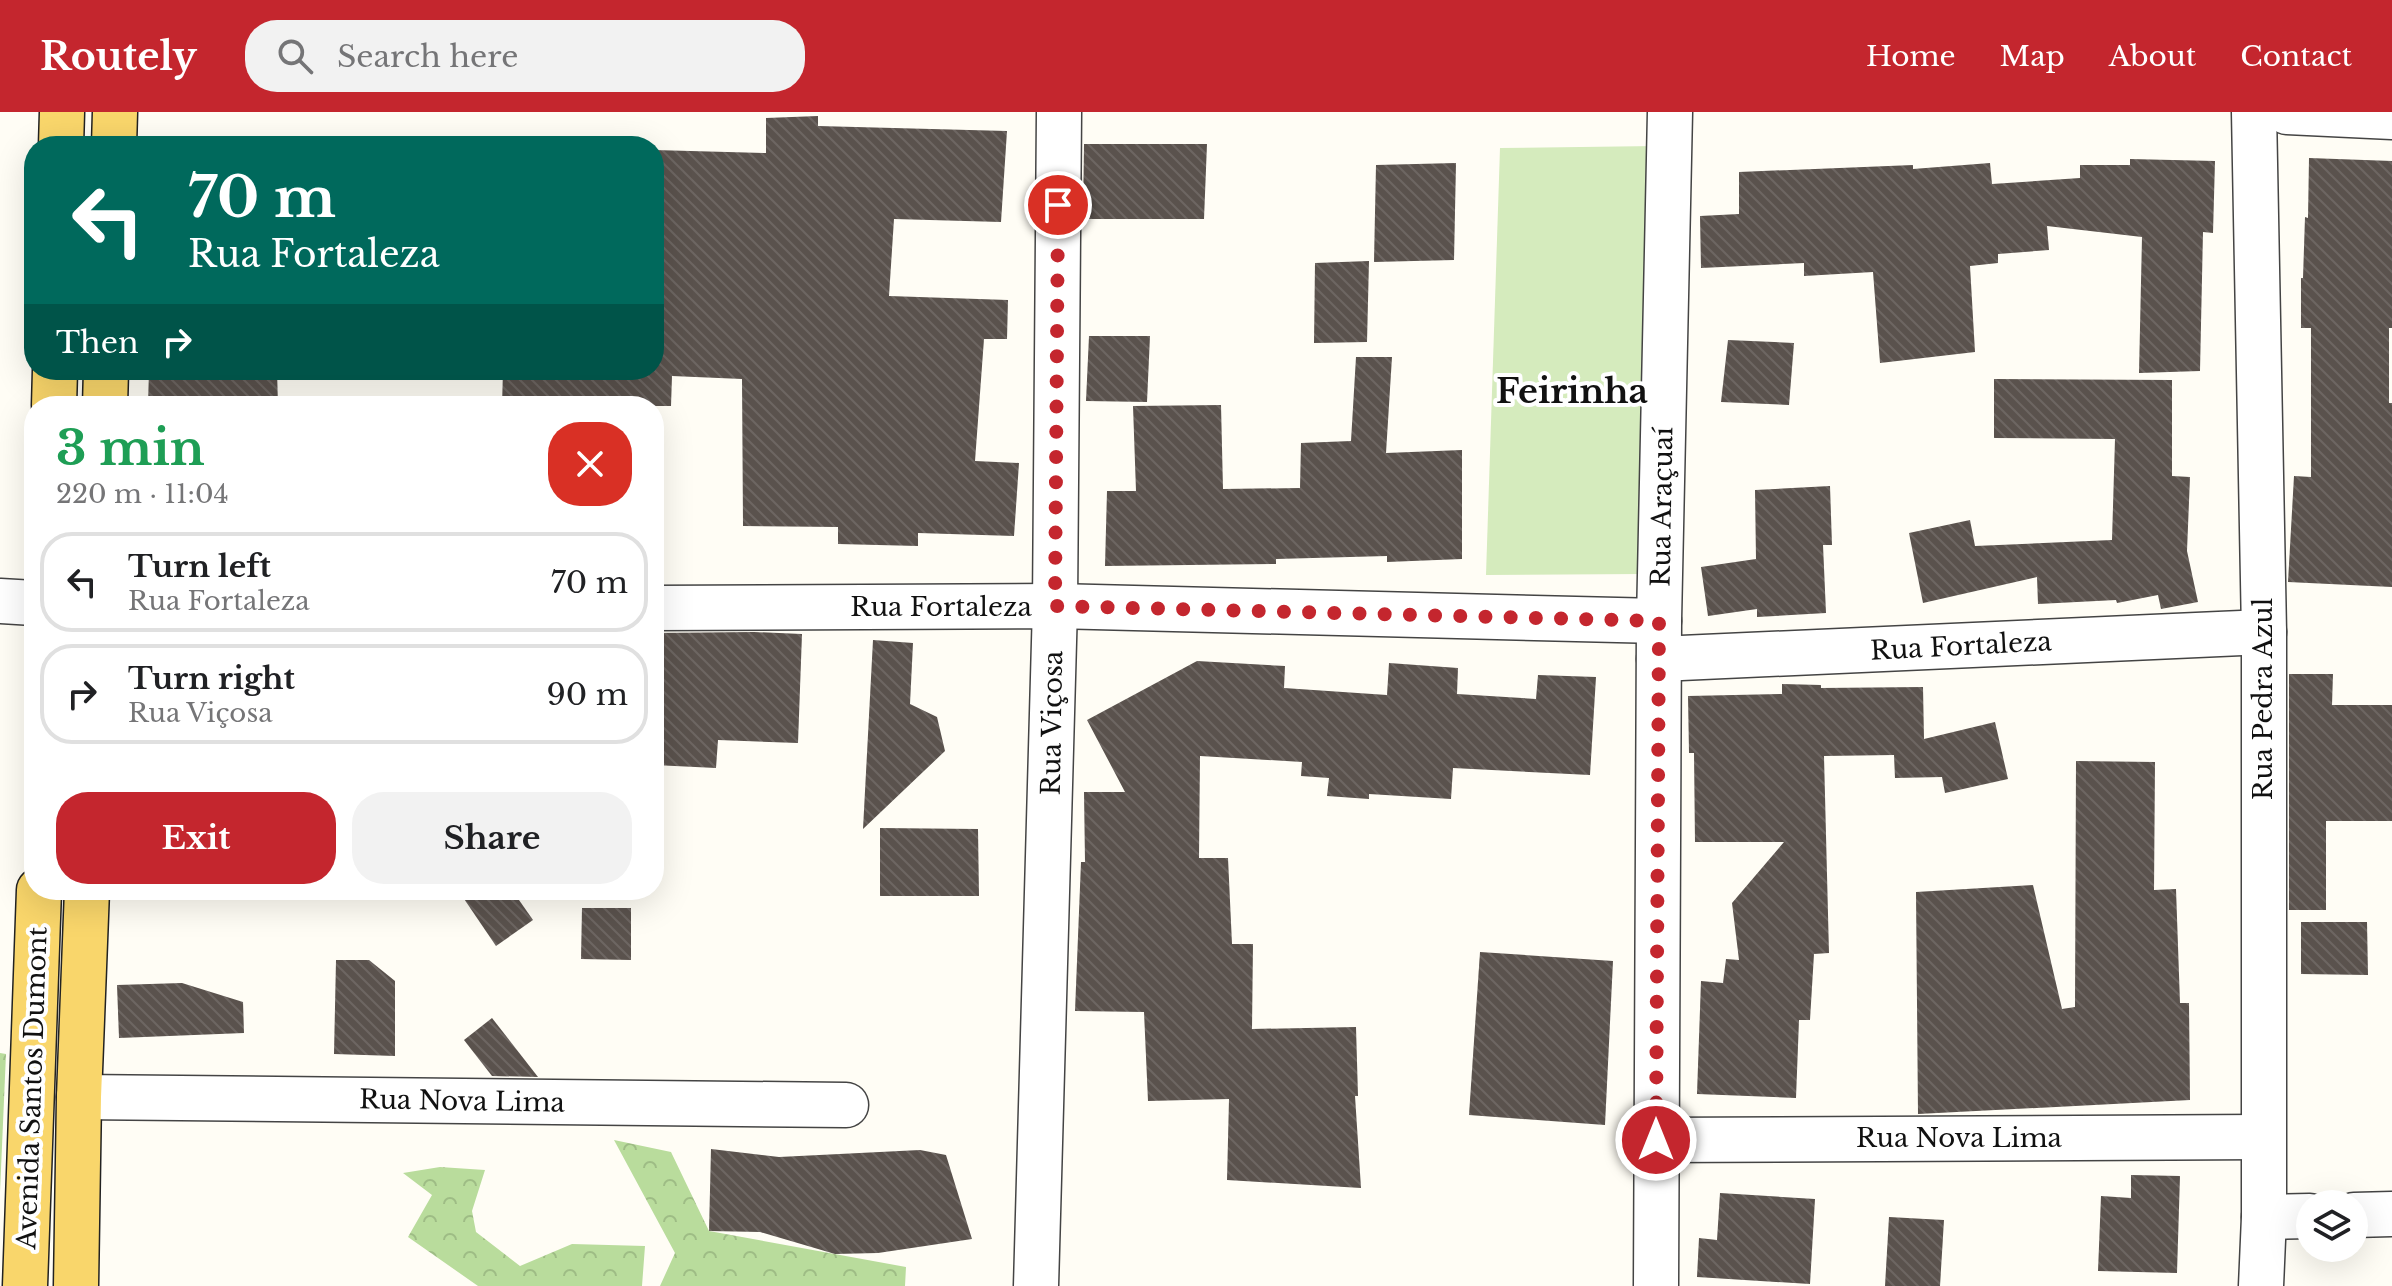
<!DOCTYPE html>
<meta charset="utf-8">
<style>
body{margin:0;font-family:"Libre Baskerville",serif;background:#f2f2f2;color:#202124;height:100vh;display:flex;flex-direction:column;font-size:30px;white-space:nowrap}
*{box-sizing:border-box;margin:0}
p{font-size:26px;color:#757577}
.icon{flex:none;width:44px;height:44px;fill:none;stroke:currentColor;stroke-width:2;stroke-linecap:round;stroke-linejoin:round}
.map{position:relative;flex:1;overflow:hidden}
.sheet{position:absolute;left:24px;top:284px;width:640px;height:504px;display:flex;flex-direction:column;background:#fff;border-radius:32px;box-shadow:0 8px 32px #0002}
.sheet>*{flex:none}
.guide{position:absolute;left:24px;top:24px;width:640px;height:244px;border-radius:32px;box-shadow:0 8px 32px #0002;background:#00695c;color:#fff;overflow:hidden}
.tools{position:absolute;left:2296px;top:1078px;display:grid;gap:16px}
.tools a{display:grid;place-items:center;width:72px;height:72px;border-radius:50%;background:#fff;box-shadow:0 8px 32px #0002;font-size:40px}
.pin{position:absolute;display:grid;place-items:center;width:68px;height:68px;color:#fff;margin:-34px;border:4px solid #fff;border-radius:50%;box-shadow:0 2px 8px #0007}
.me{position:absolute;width:88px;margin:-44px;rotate:0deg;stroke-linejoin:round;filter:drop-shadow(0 0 6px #0008)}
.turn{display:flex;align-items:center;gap:28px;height:168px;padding:0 32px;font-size:36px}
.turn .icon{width:104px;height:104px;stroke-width:2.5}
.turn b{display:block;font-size:56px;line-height:68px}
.then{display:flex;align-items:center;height:76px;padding:0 32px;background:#0003;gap:16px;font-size:30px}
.round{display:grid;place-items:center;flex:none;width:84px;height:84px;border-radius:32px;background:#f2f2f2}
.headline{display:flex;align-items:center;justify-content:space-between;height:136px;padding:0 32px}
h1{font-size:48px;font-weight:700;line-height:60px;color:#1e9e55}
.button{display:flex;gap:16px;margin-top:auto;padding:16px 32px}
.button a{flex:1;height:92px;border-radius:32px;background:#c4262e;color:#fff;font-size:32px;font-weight:700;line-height:92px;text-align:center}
.button a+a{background:#f2f2f2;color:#202124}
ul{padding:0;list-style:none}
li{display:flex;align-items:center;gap:24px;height:100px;margin:0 16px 12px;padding:0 16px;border:4px solid #e0e0e0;border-radius:32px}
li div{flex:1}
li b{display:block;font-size:30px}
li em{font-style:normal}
header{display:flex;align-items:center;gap:48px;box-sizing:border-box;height:112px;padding:0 40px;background:#c4262e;color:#fff}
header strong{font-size:38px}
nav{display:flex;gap:44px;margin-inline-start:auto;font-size:28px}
.search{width:560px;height:72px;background:#f2f2f2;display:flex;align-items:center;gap:20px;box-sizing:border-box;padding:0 28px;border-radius:32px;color:#757577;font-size:30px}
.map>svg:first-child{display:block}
</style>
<header>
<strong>Routely</strong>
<div class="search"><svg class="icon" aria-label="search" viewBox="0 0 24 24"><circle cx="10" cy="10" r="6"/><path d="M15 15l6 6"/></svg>Search here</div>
<nav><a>Home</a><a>Map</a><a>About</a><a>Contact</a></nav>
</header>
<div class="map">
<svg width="2392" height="1174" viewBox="0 0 2392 1174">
<defs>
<pattern id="forest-crowns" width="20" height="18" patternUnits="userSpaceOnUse" patternTransform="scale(2)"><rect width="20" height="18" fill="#b9dc9c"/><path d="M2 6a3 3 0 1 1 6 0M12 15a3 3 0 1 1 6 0" fill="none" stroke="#9ebc85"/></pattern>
<pattern id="building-back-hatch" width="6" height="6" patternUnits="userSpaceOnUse" patternTransform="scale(2)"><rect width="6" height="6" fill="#5a524d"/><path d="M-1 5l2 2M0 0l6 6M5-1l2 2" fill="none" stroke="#6d6662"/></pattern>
</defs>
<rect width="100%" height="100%" fill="#fffdf5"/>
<path fill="#d5ebbd" d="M 1656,34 L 1642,462 L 1486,463 L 1500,36 Z"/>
<g fill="url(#forest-crowns)">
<path d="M 0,941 L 6,942 L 0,1080 Z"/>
<path d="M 614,1028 L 671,1040 L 709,1119 L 906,1155 L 905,1174 L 660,1174 L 675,1141 Z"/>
<path d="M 440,1055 L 485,1058 L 472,1099 L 476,1120 L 520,1154 L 572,1132 L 645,1134 L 642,1174 L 478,1174 L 408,1125 L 432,1083 L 403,1061 Z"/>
</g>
<g fill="url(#building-back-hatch)">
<path d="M 818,4 L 818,14 L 1007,19 L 1001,110 L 894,107 L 889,184 L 1008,188 L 1007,227 L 984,227 L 975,349 L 1019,351 L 1014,424 L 918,421 L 918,434 L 838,432 L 838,415 L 743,414 L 742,267 L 672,264 L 671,294 L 502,294 L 503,258 L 654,258 L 654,38 L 766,41 L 766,6 Z"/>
<path d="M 1084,32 L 1207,32 L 1204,107 L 1083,107 Z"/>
<path d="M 2309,46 L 2392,49 L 2392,216 L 2389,216 L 2389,291 L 2392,291 L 2392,475 L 2288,470 L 2294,364 L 2311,365 L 2311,216 L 2301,216 L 2301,166 L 2303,166 L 2305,105 L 2308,106 Z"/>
<path d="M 2130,47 L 2215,49 L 2213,121 L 2203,120 L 2200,259 L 2139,261 L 2142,125 L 2047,114 L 2049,138 L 1998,142 L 1998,151 L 1970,154 L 1975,240 L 1880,251 L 1873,160 L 1804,164 L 1804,151 L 1701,156 L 1700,104 L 1739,102 L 1739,60 L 1913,53 L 1913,57 L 1990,51 L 1992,72 L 2080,66 L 2080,53 L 2130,53 Z"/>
<path d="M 1456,51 L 1454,148 L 1374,150 L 1376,53 Z"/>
<path d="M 1369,149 L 1367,230 L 1314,231 L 1315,151 Z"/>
<path d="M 1089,224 L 1150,224 L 1147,290 L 1086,289 Z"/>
<path d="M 1728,228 L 1794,231 L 1789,293 L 1721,290 Z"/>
<path d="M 1356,245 L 1392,245 L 1386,341 L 1462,338 L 1462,447 L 1387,450 L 1387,444 L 1276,447 L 1276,452 L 1105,454 L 1107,379 L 1136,379 L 1133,294 L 1221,293 L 1223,377 L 1300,376 L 1301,331 L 1351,329 Z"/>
<path d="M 149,258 L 277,258 L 278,294 L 148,293 Z"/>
<path d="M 1994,267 L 2172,268 L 2172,364 L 2190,365 L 2187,439 L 2198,490 L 2161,497 L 2158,483 L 2117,491 L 2116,488 L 2038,492 L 2037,465 L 1923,491 L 1909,421 L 1970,408 L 1975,434 L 2112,428 L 2115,327 L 1994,326 Z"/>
<path d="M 1830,374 L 1832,433 L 1823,433 L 1826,501 L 1757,505 L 1757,497 L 1708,504 L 1701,455 L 1756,447 L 1755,378 Z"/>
<path d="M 754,520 L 802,522 L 798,631 L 718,628 L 716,656 L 654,653 L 654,521 Z"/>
<path d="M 873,528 L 913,531 L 910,592 L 937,605 L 945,639 L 863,717 Z"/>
<path d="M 1197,549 L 1285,554 L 1284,576 L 1387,583 L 1389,551 L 1458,556 L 1457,582 L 1536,587 L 1538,563 L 1596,565 L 1590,663 L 1453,656 L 1451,687 L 1369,682 L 1369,687 L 1327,684 L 1329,666 L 1301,664 L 1302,650 L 1200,644 L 1199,746 L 1228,746 L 1232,832 L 1253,832 L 1252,917 L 1356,915 L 1358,984 L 1355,984 L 1361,1076 L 1227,1068 L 1229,987 L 1148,989 L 1144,900 L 1075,899 L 1081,750 L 1085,750 L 1084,680 L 1125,680 L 1087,608 Z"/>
<path d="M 2289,562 L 2333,562 L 2332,593 L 2392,593 L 2392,709 L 2326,709 L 2326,798 L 2289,798 Z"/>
<path d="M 1782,572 L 1821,573 L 1821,576 L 1923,575 L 1924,627 L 1995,610 L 2008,667 L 1945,681 L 1942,665 L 1895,666 L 1894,643 L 1824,644 L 1829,841 L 1814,842 L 1810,908 L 1799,908 L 1796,986 L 1697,982 L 1701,869 L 1723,871 L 1726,847 L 1739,848 L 1732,791 L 1784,730 L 1695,730 L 1694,641 L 1689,641 L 1688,584 L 1782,582 Z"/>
<path d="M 2076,649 L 2155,650 L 2154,778 L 2176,777 L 2180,891 L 2189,891 L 2190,988 L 1918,1002 L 1916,780 L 2033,773 L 2062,897 L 2075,895 Z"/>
<path d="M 880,716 L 978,717 L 979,784 L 880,784 Z"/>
<path d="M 458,778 L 512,778 L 533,808 L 496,834 Z"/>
<path d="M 582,796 L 631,796 L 631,848 L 581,847 Z"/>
<path d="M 2301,810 L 2367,810 L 2368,863 L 2301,862 Z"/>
<path d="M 1480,840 L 1613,849 L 1605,1013 L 1469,1003 Z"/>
<path d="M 336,848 L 369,848 L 395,869 L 395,944 L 334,942 Z"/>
<path d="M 182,871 L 243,890 L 244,921 L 119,926 L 117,873 Z"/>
<path d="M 492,906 L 538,965 L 492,964 L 464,928 Z"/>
<path d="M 711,1037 L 779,1045 L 920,1038 L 946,1043 L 972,1127 L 878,1141 L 835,1142 L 760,1120 L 709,1119 Z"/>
<path d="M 2131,1063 L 2180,1064 L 2177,1161 L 2098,1159 L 2101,1084 L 2131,1086 Z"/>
<path d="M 1720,1081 L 1815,1087 L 1810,1172 L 1697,1165 L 1699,1126 L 1717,1128 Z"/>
<path d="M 1889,1105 L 1944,1108 L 1940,1174 L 1885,1174 Z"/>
</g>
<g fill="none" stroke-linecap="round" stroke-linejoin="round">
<g stroke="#444" stroke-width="47">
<g id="minor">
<path d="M 2254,0 L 2264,520 L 2264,1105 L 2261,1174"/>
<path d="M 2287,0 L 2392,5"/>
<path d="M 0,489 L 34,491"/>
<path d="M 654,496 L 1055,494 L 1659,509"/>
<path d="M 1659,547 L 2264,520"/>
<path d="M 79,985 L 846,993"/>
<path d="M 1656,1028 L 2262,1025"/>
<path d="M 2354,1103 L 2392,1102"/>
<path d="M 2264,1105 L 2310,1104"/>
<path d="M 1036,1174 L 1055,494 L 1059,0"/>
<path d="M 1656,1174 L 1659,509 L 1670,0"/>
</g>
</g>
<g stroke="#222" stroke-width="47">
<g id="major">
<path d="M 61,34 L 62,0"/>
<path d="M 114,34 L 115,0"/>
<path d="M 54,294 L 55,258"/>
<path d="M 105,294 L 106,258"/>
<path d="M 25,1174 L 39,778"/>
<path d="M 76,1174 L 79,985 L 87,778"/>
</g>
</g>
<use href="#minor" stroke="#fff" stroke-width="44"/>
<use href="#major" stroke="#f9d66b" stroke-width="44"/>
</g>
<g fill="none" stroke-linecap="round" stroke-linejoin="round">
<path stroke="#c4262e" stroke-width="14" stroke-dasharray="0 25.2" d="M 1058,93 L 1055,494 L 1659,509 L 1656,1028"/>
</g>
<g text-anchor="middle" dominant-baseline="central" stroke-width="8" stroke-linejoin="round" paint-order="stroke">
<g font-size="26" fill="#111" stroke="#fff">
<text transform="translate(1662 395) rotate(-89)">Rua Araçuaí</text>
<text x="941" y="495">Rua Fortaleza</text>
<text transform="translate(1961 534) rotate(-3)">Rua Fortaleza</text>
<text transform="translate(2263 587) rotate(-90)">Rua Pedra Azul</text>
<text transform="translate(1052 611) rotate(-89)">Rua Viçosa</text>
<text transform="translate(32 976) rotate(-88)">Avenida Santos Dumont</text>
<text transform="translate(462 989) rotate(1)">Rua Nova Lima</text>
<text x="1959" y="1026">Rua Nova Lima</text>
</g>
<g font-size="34" font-weight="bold" fill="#111" stroke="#fff">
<text x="1572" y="279">Feirinha</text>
</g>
</g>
</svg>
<div class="tools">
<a><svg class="icon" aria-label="layers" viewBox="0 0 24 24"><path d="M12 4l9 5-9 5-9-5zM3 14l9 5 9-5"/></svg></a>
</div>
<div class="pin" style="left:1058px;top:93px;background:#d93025"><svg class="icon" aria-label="arrive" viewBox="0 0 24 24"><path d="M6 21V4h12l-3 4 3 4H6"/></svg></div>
<svg class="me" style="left:1656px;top:1028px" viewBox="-20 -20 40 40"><circle r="17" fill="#c4262e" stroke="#fff" stroke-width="3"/><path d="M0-11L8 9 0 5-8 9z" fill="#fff"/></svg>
<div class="guide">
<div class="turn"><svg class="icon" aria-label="left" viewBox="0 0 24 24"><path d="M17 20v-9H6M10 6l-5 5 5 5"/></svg><div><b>70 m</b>Rua Fortaleza</div></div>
<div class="then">Then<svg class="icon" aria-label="right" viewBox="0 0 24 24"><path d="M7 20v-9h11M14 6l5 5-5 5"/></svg></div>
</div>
<section class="sheet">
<div class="headline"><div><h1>3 min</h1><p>220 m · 11:04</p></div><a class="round" style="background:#d93025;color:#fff"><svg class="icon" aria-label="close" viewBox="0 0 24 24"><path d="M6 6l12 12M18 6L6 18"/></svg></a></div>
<ul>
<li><svg class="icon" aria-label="left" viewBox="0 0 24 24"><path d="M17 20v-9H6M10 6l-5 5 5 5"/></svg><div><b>Turn left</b><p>Rua Fortaleza</p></div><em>70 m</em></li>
<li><svg class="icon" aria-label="right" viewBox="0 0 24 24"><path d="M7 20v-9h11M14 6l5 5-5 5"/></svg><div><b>Turn right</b><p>Rua Viçosa</p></div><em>90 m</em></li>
</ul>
<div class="button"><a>Exit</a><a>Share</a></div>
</section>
</div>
